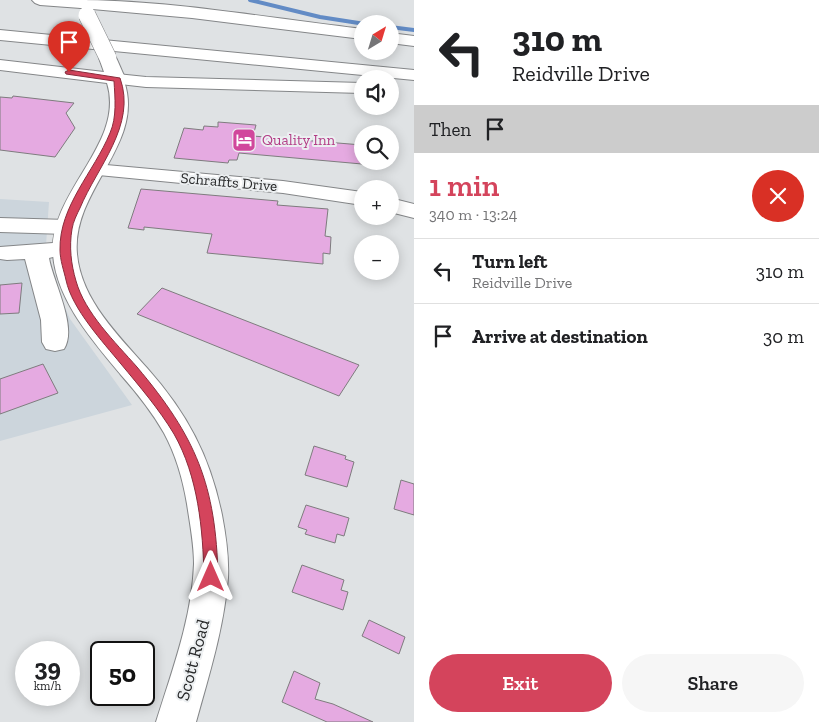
<!DOCTYPE html>
<meta charset="utf-8">
<style>
body{margin:0;font-family:"Zilla Slab",serif;background:#f6f6f6;color:#202124;height:100vh;display:flex;flex-direction:column;font-size:19px;white-space:nowrap}
*{box-sizing:border-box;margin:0}
p{font-size:16px;color:#757577}
.icon{flex:none;width:28px;height:28px;fill:none;stroke:currentColor;stroke-width:2;stroke-linecap:round;stroke-linejoin:round}
.map{position:relative;flex:1;overflow:hidden}
.sheet{display:flex;flex-direction:column;background:#fff;width:405px}
.sheet>*{flex:none}
.top-card{background:#fff;color:#202124;overflow:hidden}
.needle{width:32px;rotate:38deg}
.buttons{position:absolute;left:354px;top:15px;display:grid;gap:10px}
.buttons a{display:grid;place-items:center;width:45px;height:45px;border-radius:50%;background:#fff;box-shadow:0 2px 12px #0003;font-size:25px}
.speed{position:absolute;left:15px;top:641px;display:flex;gap:10px;font-size:25px;font-weight:700;text-align:center}
.speed>*{display:grid;place-content:center;width:65px;height:65px;border-radius:50%;background:#fff;box-shadow:0 2px 12px #0003;line-height:1}
.speed small{font-size:12px;font-weight:400}
.speed .limit{border:2px solid #111;border-radius:8px;background:#fff;color:#111}
.pin{position:absolute;display:grid;place-items:center;width:42px;height:42px;color:#fff;margin:-51px -21px;border-radius:50% 50% 50% 0;rotate:-45deg;box-shadow:0 0 5px #0007}
.pin .icon{rotate:45deg}
.me{position:absolute;width:55px;margin:-28px;rotate:0deg;stroke-linejoin:round;filter:drop-shadow(0 0 4px #0008)}
.turn{display:flex;align-items:center;gap:18px;height:105px;padding:0 15px;font-size:22px}
.turn .icon{width:65px;height:65px;stroke-width:2.5}
.turn b{display:block;font-size:35px;line-height:42px}
.then{display:flex;align-items:center;height:48px;padding:0 15px;background:#0003;gap:10px;font-size:19px}
.round{display:grid;place-items:center;flex:none;width:52px;height:52px;border-radius:26px;background:#f6f6f6}
.headline{display:flex;align-items:center;justify-content:space-between;height:85px;padding:0 15px}
h1{font-size:30px;font-weight:600;line-height:38px;color:#d4445c}
.button{display:flex;gap:10px;margin-top:auto;padding:10px 15px}
.button a{flex:1;height:58px;border-radius:30px;background:#d4445c;color:#fff;font-size:20px;font-weight:600;line-height:58px;text-align:center}
.button a+a{background:#f6f6f6;color:#202124}
ul{padding:0;list-style:none}
li{display:flex;align-items:center;gap:15px;height:65px;padding:0 15px;border-top:1px solid #e0e0e0}
li div{flex:1}
li b{display:block;font-size:19px}
li em{font-style:normal}
main{display:flex;flex:1;min-height:0}
.map>svg:first-child{display:block}
</style>
<main>
<div class="map">
<svg width="414" height="722" viewBox="0 0 414 722">
<rect width="100%" height="100%" fill="#dfe2e4"/>
<path fill="#ccd5dc" d="M 0,199 L 49,202 L 45,260 L 70,319 L 132,405 L 0,441 Z"/>
<g fill="none" stroke-linecap="round" stroke-linejoin="round">
<g stroke="#628bc5" stroke-width="4">
<path d="M 250,0 L 320,17 L 365,24"/>
<path d="M 390,27 L 414,30"/>
</g>
</g>
<g fill="#e5aae1" stroke="#7e7c7e">
<path d="M 13,96 L 74,103 L 66,113 L 75,128 L 55,157 L 0,150 L 0,97 L 12,98 Z"/>
<path d="M 218,122 L 256,125 L 253,136 L 362,145 L 362,164 L 239,153 L 237,160 L 229,160 L 228,163 L 174,158 L 184,128 L 203,130 L 204,126 L 218,127 Z"/>
<path d="M 141,189 L 278,201 L 277,205 L 328,209 L 325,236 L 331,237 L 330,254 L 323,253 L 323,264 L 207,253 L 212,234 L 144,227 L 144,230 L 128,228 Z"/>
<path d="M 22,283 L 19,313 L 0,314 L 0,285 Z"/>
<path d="M 162,288 L 359,365 L 339,396 L 137,314 Z"/>
<path d="M 43,364 L 58,393 L 0,414 L 0,379 Z"/>
<path d="M 314,446 L 346,456 L 345,459 L 354,462 L 347,487 L 305,475 Z"/>
<path d="M 401,480 L 414,484 L 414,515 L 394,509 Z"/>
<path d="M 306,505 L 349,518 L 344,536 L 337,534 L 335,543 L 305,534 L 307,530 L 298,527 Z"/>
<path d="M 302,565 L 344,580 L 341,590 L 348,592 L 343,610 L 292,592 Z"/>
<path d="M 369,620 L 405,637 L 399,654 L 362,636 Z"/>
<path d="M 294,671 L 320,683 L 315,699 L 333,704 L 373,722 L 327,722 L 282,702 Z"/>
</g>
<g fill="none" stroke-linecap="round" stroke-linejoin="round">
<g stroke="#848688" stroke-width="2">
<g id="minor">
<path d="M 32,0 L 87,0 L 89,3 L 86,6 L 81,8 L 40,5 L 35,3 Z"/>
<path d="M 95,164 L 283,181 L 362,192 L 362,205 L 283,193 L 88,174 L 85,170 L 88,166 Z"/>
<path d="M 390,198 L 414,204 L 414,218 L 390,212 Z"/>
<path d="M 0,218 L 67,220 L 75,222 L 78,227 L 75,232 L 67,234 L 0,232 Z"/>
<path d="M 53,243 L 61,245 L 65,250 L 61,255 L 49,258 C 53,282 78,327 64,349 L 55,351 L 46,349 L 42,342 L 41,320 L 25,259 L 7,260 L 0,259 L 0,247 Z"/>
</g>
</g>
<g stroke="#848688" stroke-width="2">
<path id="major" d="M 108,53 L 114,54 C 119,62 121,71 126,79 L 124,81 C 146,144 71,190 77,254 C 81,300 119,336 147,368 C 187,413 210,456 222,515 C 226,536 229,557 228,578 C 224,628 209,675 196,722 L 156,722 C 172,671 192,618 194,564 C 194,544 190,524 187,504 C 183,480 176,455 164,433 C 152,412 137,393 121,375 C 93,341 57,301 53,255 C 48,192 126,144 107,83 L 0,70 L 0,60 L 104,72 L 99,58 L 102,54 Z"/>
</g>
<g stroke="#848688" stroke-width="2">
<g id="highway">
<path d="M 75,0 C 170,0 268,18 362,29 L 362,39 L 192,18 L 81,8 L 76,6 L 73,3 Z"/>
<path d="M 0,30 L 414,70 L 414,80 L 0,40 Z"/>
<path d="M 390,33 L 414,36 L 414,46 L 390,43 Z"/>
<path d="M 117,74 L 146,77 L 362,83 L 362,93 L 146,87 L 111,83 L 108,79 L 111,75 Z"/>
</g>
</g>
<use href="#minor" fill="#fff" fill-rule="evenodd"/>
<use href="#major" fill="#fff" fill-rule="evenodd"/>
<use href="#highway" fill="#fff" fill-rule="evenodd"/>
<g stroke="#848688" stroke-width="18" stroke-linecap="butt">
<path id="major-bridge" d="M 87,15 L 108,58"/>
</g>
<use href="#major-bridge" stroke="#fff" stroke-width="17"/>
</g>
<path fill="#d4445c" stroke="#8a2c3c" d="M 69,70 L 120,78 C 137,125 97,167 80,208 C 77,214 73,222 72,229 C 69,247 71,264 76,281 C 85,313 115,342 137,367 C 196,437 216,485 218,577 L 216,581 L 211,583 L 206,581 L 204,577 C 203,529 198,476 174,434 C 159,409 140,387 121,364 C 103,342 72,309 66,280 C 64,271 60,260 60,250 C 59,206 94,172 110,133 C 117,117 115,98 114,81 L 66,74 L 65,72 Z"/>
<defs>
<g id="hotel-square" transform="scale(1.25)"><rect x="-9" y="-9" width="18" height="18" rx="4" fill="#d1479c" stroke="#eceff1"/><path d="M-6-4.5h1.5V1H6V5H4.5V3h-9V5H-6ZM-4 0a1.8 1.8 0 1 1 3.6 0ZM.5 0V-2.5h3Q6-2.5 6 0Z" fill="#fff"/></g>
</defs>
<g fill-rule="evenodd">
<use href="#hotel-square" x="244" y="140"/>
</g>
<g text-anchor="middle" dominant-baseline="central" stroke-width="4" stroke-linejoin="round" paint-order="stroke">
<g font-size="15" fill="#b23c85" stroke="#eceff1" text-anchor="start">
<text x="262" y="140">Quality Inn</text>
</g>
<g font-size="15" fill="#28292a" stroke="#eceff1">
<text transform="translate(229 182) rotate(5)">Schraffts Drive</text>
</g>
<g font-size="18" fill="#28292a" stroke="#eceff1">
<text transform="translate(193 660) rotate(-75)">Scott Road</text>
</g>
</g>
</svg>
<div class="buttons">
<a><svg class="needle" viewBox="-14 -14 28 28"><path d="M0-13l5 13h-10z" fill="#e53935"/><path d="M0 13l5-13h-10z" fill="#757577"/></svg></a>
<a><svg class="icon" aria-label="sound" viewBox="0 0 24 24"><path d="M4 9h4l5-4v14l-5-4H4zM17 9q2 3 0 6"/></svg></a>
<a><svg class="icon" aria-label="search" viewBox="0 0 24 24"><circle cx="10" cy="10" r="6"/><path d="M15 15l6 6"/></svg></a>
<a>+</a>
<a>−</a>
</div>
<div class="speed"><div>39<small>km/h</small></div><div class="limit">50</div></div>
<div class="pin" style="left:69px;top:72px;background:#d93025"><svg class="icon" aria-label="arrive" viewBox="0 0 24 24"><path d="M6 21V4h12l-3 4 3 4H6"/></svg></div>
<svg class="me" style="left:211px;top:577px" viewBox="-20 -20 40 40"><path d="M0-17L14 15 0 8-14 15z" fill="#d4445c" stroke="#fff" stroke-width="4"/></svg>
</div>
<section class="sheet">
<div class="top-card">
<div class="turn"><svg class="icon" aria-label="left" viewBox="0 0 24 24"><path d="M17 20v-9H6M10 6l-5 5 5 5"/></svg><div><b>310 m</b>Reidville Drive</div></div>
<div class="then">Then<svg class="icon" aria-label="arrive" viewBox="0 0 24 24"><path d="M6 21V4h12l-3 4 3 4H6"/></svg></div>
</div>
<div class="headline"><div><h1>1 min</h1><p>340 m · 13:24</p></div><a class="round" style="background:#d93025;color:#fff"><svg class="icon" aria-label="close" viewBox="0 0 24 24"><path d="M6 6l12 12M18 6L6 18"/></svg></a></div>
<ul>
<li><svg class="icon" aria-label="left" viewBox="0 0 24 24"><path d="M17 20v-9H6M10 6l-5 5 5 5"/></svg><div><b>Turn left</b><p>Reidville Drive</p></div><em>310 m</em></li>
<li><svg class="icon" aria-label="arrive" viewBox="0 0 24 24"><path d="M6 21V4h12l-3 4 3 4H6"/></svg><div><b>Arrive at destination</b></div><em>30 m</em></li>
</ul>
<div class="button"><a>Exit</a><a>Share</a></div>
</section>
</main>
